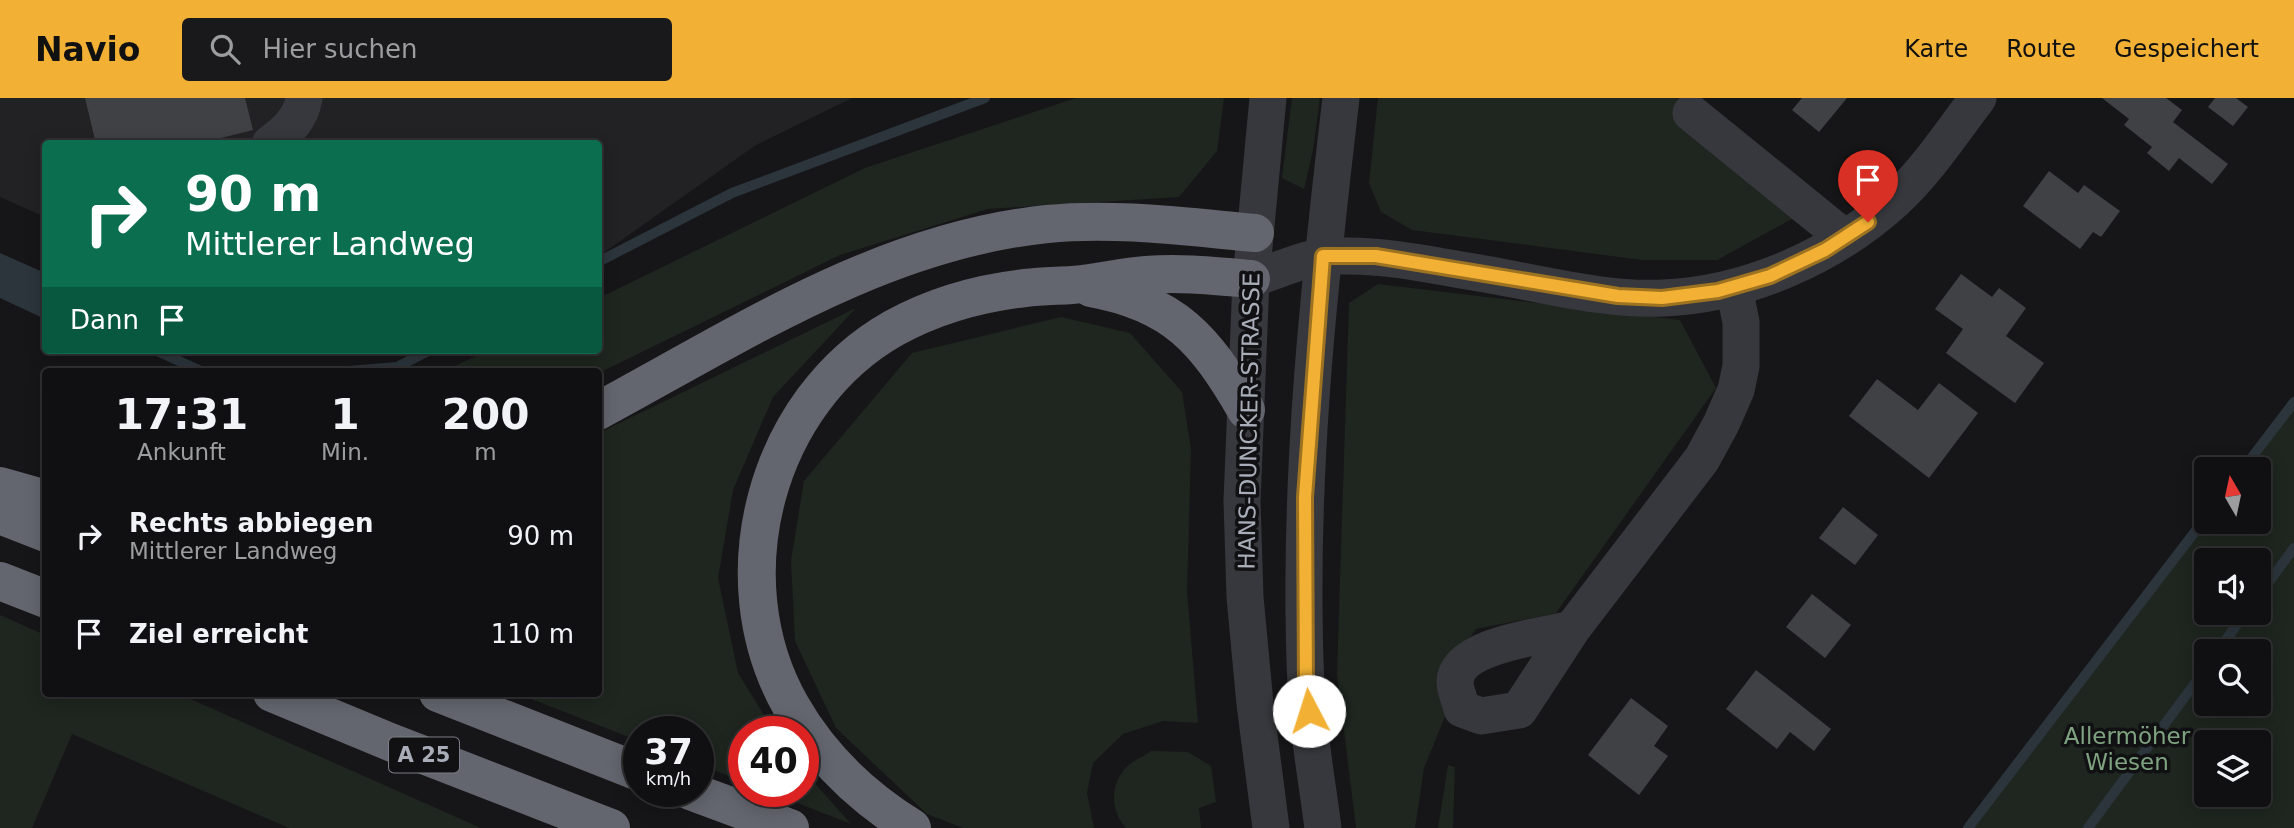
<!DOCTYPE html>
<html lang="de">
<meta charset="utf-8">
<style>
body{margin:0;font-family:"DejaVu Sans",sans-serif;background:#19191b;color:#f1f3f6;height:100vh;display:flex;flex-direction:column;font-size:26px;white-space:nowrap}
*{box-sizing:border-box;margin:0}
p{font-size:23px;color:#9c9d9f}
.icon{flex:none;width:38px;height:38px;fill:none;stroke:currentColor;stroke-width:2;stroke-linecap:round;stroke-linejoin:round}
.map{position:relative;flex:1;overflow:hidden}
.side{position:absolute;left:42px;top:270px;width:560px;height:329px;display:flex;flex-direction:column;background:#101012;border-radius:7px;box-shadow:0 4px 18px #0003,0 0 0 2px #303032}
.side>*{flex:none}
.top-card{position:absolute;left:42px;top:42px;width:560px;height:214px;border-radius:7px;box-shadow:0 4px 18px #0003,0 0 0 2px #303032;background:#0b6e4f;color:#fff;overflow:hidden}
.needle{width:46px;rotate:351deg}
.tools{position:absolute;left:2194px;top:359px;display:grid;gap:14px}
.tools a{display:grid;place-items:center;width:77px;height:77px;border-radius:7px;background:#101012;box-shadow:0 4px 18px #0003,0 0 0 2px #303032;font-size:35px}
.speed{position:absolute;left:623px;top:618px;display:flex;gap:14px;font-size:35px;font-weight:700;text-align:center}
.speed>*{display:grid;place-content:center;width:91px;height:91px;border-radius:50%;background:#101012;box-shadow:0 4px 18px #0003,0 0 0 2px #303032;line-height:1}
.speed small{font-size:18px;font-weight:400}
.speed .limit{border:10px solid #d22;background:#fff;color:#111}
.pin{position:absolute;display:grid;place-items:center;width:60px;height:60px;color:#fff;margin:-72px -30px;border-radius:50% 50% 50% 0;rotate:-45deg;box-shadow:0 0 7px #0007}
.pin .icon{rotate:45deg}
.me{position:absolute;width:77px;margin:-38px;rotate:355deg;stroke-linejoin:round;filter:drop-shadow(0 0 5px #0008)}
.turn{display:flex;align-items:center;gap:24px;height:147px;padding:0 28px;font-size:32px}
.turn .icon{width:91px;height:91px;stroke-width:2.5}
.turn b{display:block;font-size:49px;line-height:60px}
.then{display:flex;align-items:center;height:66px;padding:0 28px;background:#0003;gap:14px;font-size:26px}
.eta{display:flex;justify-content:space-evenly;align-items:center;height:119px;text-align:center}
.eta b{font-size:42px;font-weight:600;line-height:49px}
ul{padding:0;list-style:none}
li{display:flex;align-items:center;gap:21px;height:98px;padding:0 28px}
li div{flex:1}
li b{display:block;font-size:26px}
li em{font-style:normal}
header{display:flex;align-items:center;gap:42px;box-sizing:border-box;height:98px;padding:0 35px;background:#f2b134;color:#111}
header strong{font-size:33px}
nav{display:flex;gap:38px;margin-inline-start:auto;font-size:24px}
.search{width:490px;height:63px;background:#19191b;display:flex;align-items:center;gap:18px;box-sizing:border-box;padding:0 24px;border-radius:7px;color:#9c9d9f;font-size:26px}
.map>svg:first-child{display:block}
</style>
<header>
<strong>Navio</strong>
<div class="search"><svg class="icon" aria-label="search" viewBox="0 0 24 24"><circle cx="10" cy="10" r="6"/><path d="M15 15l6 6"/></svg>Hier suchen</div>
<nav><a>Karte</a><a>Route</a><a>Gespeichert</a></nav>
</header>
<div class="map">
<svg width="2294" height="730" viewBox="0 0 2294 730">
<rect width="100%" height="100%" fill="#161618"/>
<path fill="#222225" d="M 0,0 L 852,0 L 756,47 L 599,158 L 598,46 L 46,46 L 45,119 L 0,99 Z"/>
<g fill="#1e261f" fill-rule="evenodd">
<path d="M 1076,0 L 1224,0 L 1217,53 L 1179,99 L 988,111 L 840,157 L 599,275 L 598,273 L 444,273 L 489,252 L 598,252 L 599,200 L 865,70 Z"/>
<path d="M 1292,0 L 1320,0 L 1313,52 L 1304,91 L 1282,80 Z"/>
<path d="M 1378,0 L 1691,0 L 1821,105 L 1717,162 L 1642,162 L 1412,132 L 1381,114 L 1369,85 Z"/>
<path d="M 1378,186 L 1680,222 L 1716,290 L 1556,515 L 1476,531 L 1443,577 L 1446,616 L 1424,670 L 1415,730 L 1356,730 L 1337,575 L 1349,205 Z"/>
<path d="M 856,210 L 773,299 L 733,392 L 718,480 L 738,575 L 774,633 L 744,634 L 744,684 L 698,666 L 698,634 L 639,634 L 639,643 L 516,595 L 598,595 L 599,335 Z"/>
<path d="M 1061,219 L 1130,235 L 1182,294 L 1191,351 L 1187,493 L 1198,625 L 1163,623 L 1123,636 L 1093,665 L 1087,695 L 1094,730 L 963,730 L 927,716 L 836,630 L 795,543 L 791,463 L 804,383 L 912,255 Z"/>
<path d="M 2294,304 L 2294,730 L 1968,730 L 2207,418 L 2207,424 L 2259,424 L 2259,371 L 2243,371 ZM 2207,462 L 2259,462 L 2259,514 L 2207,514 ZM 2259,553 L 2259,606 L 2207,606 L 2207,553 ZM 2259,644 L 2259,696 L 2207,696 L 2207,644 Z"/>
<path d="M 0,517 L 45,537 L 46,595 L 177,595 L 481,730 L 289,730 L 72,636 L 32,730 L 0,730 Z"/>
<path d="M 1151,653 L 1188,654 L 1211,668 L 1216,704 L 1199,710 L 1201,730 L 1126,730 C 1111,713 1110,691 1123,673 C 1129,664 1143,659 1151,653 Z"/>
<path d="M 1448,667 L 1455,669 L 1453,730 L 1438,730 Z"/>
<path d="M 803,672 L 851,726 L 767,693 L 803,693 Z"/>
</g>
<path fill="#2c353c" d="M 0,155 L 45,175 L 45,221 L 0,200 Z"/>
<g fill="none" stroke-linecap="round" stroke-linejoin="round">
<g stroke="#2c353c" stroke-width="10">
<path d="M 598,164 L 732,95 L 985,0"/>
<path d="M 155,252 L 201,273"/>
<path d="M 349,273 L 397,269 L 430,252"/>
<path d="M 2243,371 L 2294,304"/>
<path d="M 2259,497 L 2294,450"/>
<path d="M 2218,553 L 2246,514"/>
<path d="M 1968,730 L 2207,418"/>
<path d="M 2088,730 L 2207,569"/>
</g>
</g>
<g fill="#404145">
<path d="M 85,0 L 245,0 L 253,32 L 197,46 L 96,46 Z"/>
<path d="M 1802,0 L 1847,0 L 1819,34 L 1792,12 Z"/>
<path d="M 2102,0 L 2166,0 L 2182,12 L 2173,24 L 2228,66 L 2212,86 L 2179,60 L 2169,73 L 2147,55 L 2152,49 L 2124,27 L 2129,21 Z"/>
<path d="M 2215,0 L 2236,0 L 2248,9 L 2233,28 L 2208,9 Z"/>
<path d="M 2049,73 L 2078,95 L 2084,87 L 2120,113 L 2101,139 L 2093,134 L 2080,151 L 2023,108 Z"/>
<path d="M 1961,176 L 1992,199 L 1999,190 L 2026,210 L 2006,238 L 2044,265 L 2015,305 L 1946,255 L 1963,231 L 1935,211 Z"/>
<path d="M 1877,281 L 1918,312 L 1939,285 L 1978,315 L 1929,380 L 1849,318 Z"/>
<path d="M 1843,409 L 1878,437 L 1855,467 L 1819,440 Z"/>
<path d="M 1812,496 L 1851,527 L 1825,560 L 1786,529 Z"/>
<path d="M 1756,572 L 1831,631 L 1814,653 L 1790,634 L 1777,651 L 1726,611 Z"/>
<path d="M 1631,600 L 1668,628 L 1654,648 L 1668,658 L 1639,697 L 1588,657 Z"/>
</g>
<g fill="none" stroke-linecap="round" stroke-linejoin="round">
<g stroke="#37383d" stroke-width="37">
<path d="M 1268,0 L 1251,181 L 1242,403 L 1245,499 L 1255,606 L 1271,730"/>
<path d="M 1691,15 L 1845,140"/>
<path d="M 270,46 C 287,33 301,21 304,0"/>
<path d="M 1251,181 C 1274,174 1298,163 1322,158 C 1330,157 1340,158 1348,158 C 1394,158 1440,169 1485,176 C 1543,186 1605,203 1664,200 C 1748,196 1832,159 1894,103 C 1927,73 1951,35 1978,0"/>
<path d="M 1572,531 C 1543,538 1456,547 1455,584 C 1455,592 1460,603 1462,611 L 1481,618 L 1519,612 L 1572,531 L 1702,361 L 1721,326 L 1736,292 L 1741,268 L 1741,224 L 1734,190"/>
<path d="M 1323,730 C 1317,683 1308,635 1306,588 C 1297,391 1318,195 1341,0"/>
</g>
<g stroke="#63666e" stroke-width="38">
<path d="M 1091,190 C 1174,205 1205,241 1246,312"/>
<path d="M 598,313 C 741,236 882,143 1047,126 C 1114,119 1188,129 1255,135"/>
<path d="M 0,388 L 46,401"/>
<path d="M 0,417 L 46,435"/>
<path d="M 0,483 L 46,501"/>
<path d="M 272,595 L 390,644 L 611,730"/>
<path d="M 438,595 L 639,674"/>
<path d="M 690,693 L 790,730"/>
<path d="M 912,730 C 862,699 820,659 791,608 C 718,480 766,302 894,230 C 934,208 980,195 1025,190 C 1041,188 1057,188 1072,187 C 1097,185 1121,179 1146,177 C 1180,174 1216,178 1251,181"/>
</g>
</g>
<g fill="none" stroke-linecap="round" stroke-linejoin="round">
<g stroke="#9d7322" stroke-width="18">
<path id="route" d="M 1309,613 L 1306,589 L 1305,399 L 1323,158 L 1376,158 L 1618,198 L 1662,200 L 1718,193 L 1770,178 L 1825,152 L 1868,124"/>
</g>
<use href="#route" stroke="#f2b134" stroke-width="12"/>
</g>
<g text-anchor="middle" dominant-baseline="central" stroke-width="7" stroke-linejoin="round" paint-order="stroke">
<rect fill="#111113" stroke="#7b7e86" stroke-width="2" x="389" y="639.5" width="70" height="35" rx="5"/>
<g font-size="21" font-weight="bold" fill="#a8adb8">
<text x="424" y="657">A 25</text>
</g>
<g font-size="23" fill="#a8adb8" stroke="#111113">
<text transform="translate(1249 323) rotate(-89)">HANS-DUNCKER-STRASSE</text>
</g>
<g font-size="23" fill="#7fa381" stroke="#111113">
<text x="2127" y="638">Allermöher<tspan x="2127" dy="26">Wiesen</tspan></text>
</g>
</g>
</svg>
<div class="tools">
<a><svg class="needle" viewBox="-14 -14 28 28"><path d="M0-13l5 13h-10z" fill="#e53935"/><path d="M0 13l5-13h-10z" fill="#9c9d9f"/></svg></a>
<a><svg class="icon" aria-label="sound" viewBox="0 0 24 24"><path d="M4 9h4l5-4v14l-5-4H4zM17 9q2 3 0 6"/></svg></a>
<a><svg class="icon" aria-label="search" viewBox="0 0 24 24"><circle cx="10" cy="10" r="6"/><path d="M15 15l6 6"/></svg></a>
<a><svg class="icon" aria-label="layers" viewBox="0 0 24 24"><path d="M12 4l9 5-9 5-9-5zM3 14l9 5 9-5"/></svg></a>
</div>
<div class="speed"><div>37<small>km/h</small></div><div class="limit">40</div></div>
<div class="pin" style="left:1868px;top:124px;background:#d93025"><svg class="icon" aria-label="arrive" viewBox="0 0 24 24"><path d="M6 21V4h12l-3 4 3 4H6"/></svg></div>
<svg class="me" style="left:1309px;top:613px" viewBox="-20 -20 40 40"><circle r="19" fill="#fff"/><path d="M0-13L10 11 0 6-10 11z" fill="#f2b134"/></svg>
<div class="top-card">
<div class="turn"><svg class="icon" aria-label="right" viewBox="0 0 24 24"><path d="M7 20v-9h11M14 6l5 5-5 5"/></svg><div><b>90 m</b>Mittlerer Landweg</div></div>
<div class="then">Dann<svg class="icon" aria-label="arrive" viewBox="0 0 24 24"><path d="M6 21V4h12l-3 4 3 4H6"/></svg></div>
</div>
<section class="side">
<div class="eta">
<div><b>17:31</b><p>Ankunft</p></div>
<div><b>1</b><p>Min.</p></div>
<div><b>200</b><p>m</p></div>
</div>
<ul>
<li><svg class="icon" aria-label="right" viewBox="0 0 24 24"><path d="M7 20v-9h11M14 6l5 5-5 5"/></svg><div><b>Rechts abbiegen</b><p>Mittlerer Landweg</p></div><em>90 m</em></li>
<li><svg class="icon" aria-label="arrive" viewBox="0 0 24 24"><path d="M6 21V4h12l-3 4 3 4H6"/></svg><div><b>Ziel erreicht</b></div><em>110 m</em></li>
</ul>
</section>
</div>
